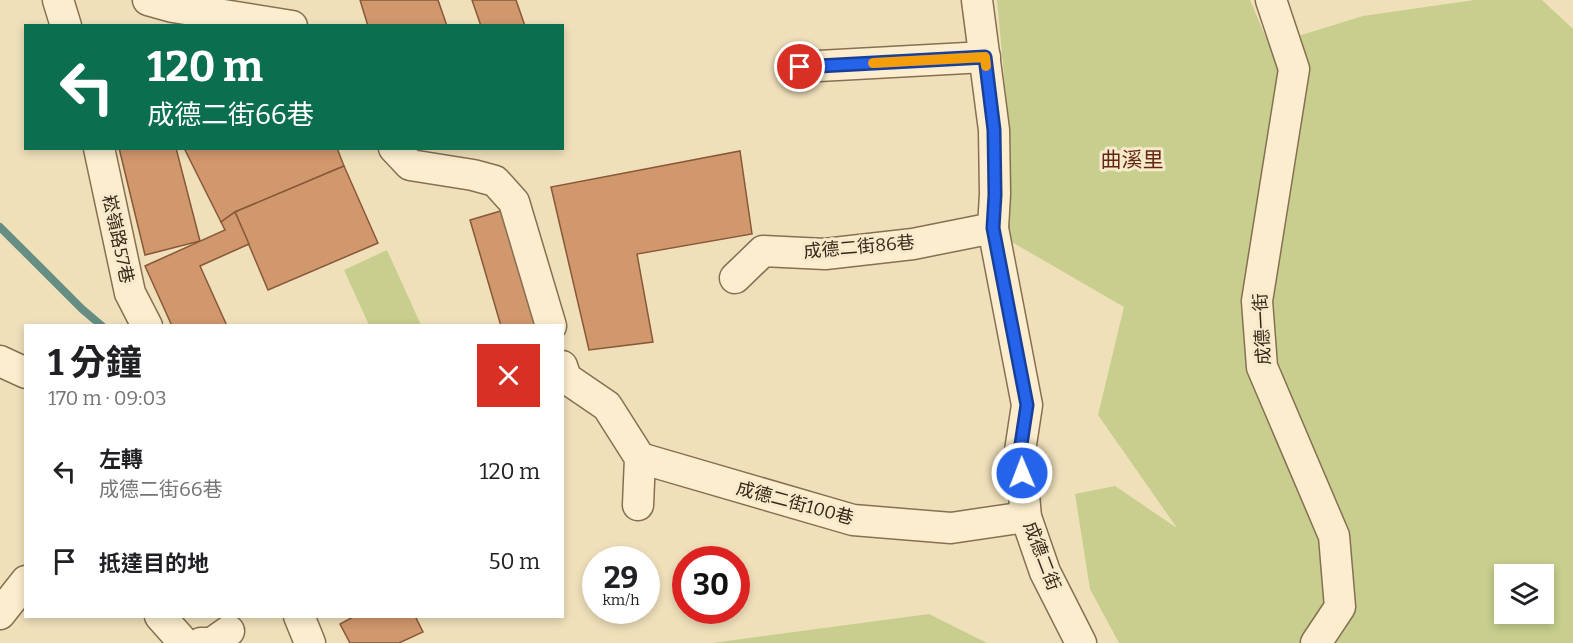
<!DOCTYPE html>
<html lang="zh-TW">
<meta charset="utf-8">
<style>
body{margin:0;font-family:Bitter,"Noto Sans TC",serif;background:#f2f2f2;color:#202124;height:100vh;display:flex;flex-direction:column;font-size:22px;white-space:nowrap}
*{box-sizing:border-box;margin:0}
p{font-size:20px;color:#757577}
.icon{flex:none;width:33px;height:33px;fill:none;stroke:currentColor;stroke-width:2;stroke-linecap:round;stroke-linejoin:round}
.map{position:relative;flex:1;overflow:hidden}
.panel{position:absolute;left:24px;top:324px;width:540px;height:294px;display:flex;flex-direction:column;background:#fff;border-radius:0px;box-shadow:0 3px 9px #0003}
.panel>*{flex:none}
.banner{position:absolute;left:24px;top:24px;width:540px;height:126px;border-radius:0px;box-shadow:0 3px 9px #0003;background:#0b6e4f;color:#fff;overflow:hidden}
.tools{position:absolute;left:1494px;top:564px;display:grid;gap:12px}
.tools a{display:grid;place-items:center;width:60px;height:60px;border-radius:0px;background:#fff;box-shadow:0 3px 9px #0003;font-size:30px}
.speed{position:absolute;left:582px;top:546px;display:flex;gap:12px;font-size:30px;font-weight:700;text-align:center}
.speed>*{display:grid;place-content:center;width:78px;height:78px;border-radius:50%;background:#fff;box-shadow:0 3px 9px #0003;line-height:1}
.speed small{font-size:15px;font-weight:400}
.speed .limit{border:9px solid #d22;background:#fff;color:#111}
.pin{position:absolute;display:grid;place-items:center;width:51px;height:51px;color:#fff;margin:-26px;border:3px solid #fff;border-radius:50%;box-shadow:0 2px 6px #0007}
.me{position:absolute;width:66px;margin:-33px;rotate:359deg;stroke-linejoin:round;filter:drop-shadow(0 0 4px #0008)}
.turn{display:flex;align-items:center;gap:21px;height:126px;padding:0 24px;font-size:27px}
.turn .icon{width:78px;height:78px;stroke-width:2.5}
.turn b{display:block;font-size:42px;line-height:51px}
.round{display:grid;place-items:center;flex:none;width:63px;height:63px;border-radius:0px;background:#f2f2f2}
.head{display:flex;align-items:center;justify-content:space-between;height:102px;padding:0 24px}
h1{font-size:36px;font-weight:700;line-height:45px}
ul{padding:0;list-style:none}
li{display:flex;align-items:center;gap:18px;height:90px;padding:0 24px}
li div{flex:1}
li b{display:block;font-size:22px}
li em{font-style:normal}
.map>svg:first-child{display:block}
</style>
<div class="map">
<svg width="1573" height="643" viewBox="0 0 1573 643">
<rect width="100%" height="100%" fill="#f0e0ba"/>
<g fill="#c7ce8e" fill-rule="evenodd">
<path d="M 997,0 L 1250,0 L 1269,45 L 1363,16 L 1474,0 L 1542,0 L 1573,29 L 1573,643 L 1119,643 L 1090,589 L 1075,494 L 1115,486 L 1177,528 L 1098,415 L 1124,307 L 1005,238 L 1008,119 ZM 1504,574 L 1544,574 L 1544,614 L 1504,614 Z"/>
<path d="M 387,250 L 421,325 L 369,325 L 344,270 Z"/>
<path d="M 929,614 L 987,643 L 712,643 Z"/>
</g>
<g fill="none" stroke-linecap="round" stroke-linejoin="round">
<path stroke="#668e84" stroke-width="8" d="M 0,227 L 82,309 L 102,326"/>
</g>
<g fill="#d1976d" stroke="#885838" stroke-width="1.5">
<path d="M 360,0 L 438,0 L 447,26 L 368,26 Z"/>
<path d="M 472,0 L 516,0 L 525,26 L 481,26 Z"/>
<path d="M 119,148 L 176,148 L 200,241 L 145,255 Z"/>
<path d="M 184,148 L 337,148 L 344,166 L 235,212 L 221,222 Z"/>
<path d="M 740,151 L 752,234 L 637,254 L 653,342 L 589,350 L 551,187 Z"/>
<path d="M 344,166 L 378,243 L 268,290 L 235,212 Z"/>
<path d="M 504,210 L 538,326 L 501,326 L 470,220 Z"/>
<path d="M 235,212 L 249,244 L 200,266 L 227,326 L 172,326 L 145,266 L 225,230 L 221,222 Z"/>
<path d="M 355,616 L 415,616 L 423,632 L 399,643 L 350,643 L 340,624 Z"/>
</g>
<g fill="none" stroke-linecap="round" stroke-linejoin="round">
<g stroke="#876f53" stroke-width="33">
<g id="minor">
<path d="M 58,0 L 66,26"/>
<path d="M 148,0 L 173,7 L 292,26"/>
<path d="M 977,0 L 994,130 L 995,194 L 993,228 L 1027,405 L 1020,451 L 1026,517 L 1045,572 L 1081,643"/>
<path d="M 1271,0 L 1294,69 L 1257,301 L 1262,367 L 1334,536 L 1340,607 L 1316,643"/>
<path d="M 800,67 L 985,57"/>
<path d="M 99,148 L 130,293 L 147,326"/>
<path d="M 394,148 L 410,165 L 473,175 L 495,181 L 514,202 L 551,326"/>
<path d="M 735,278 L 763,251 L 825,254 L 913,244 L 993,228"/>
<path d="M 0,361 L 26,373"/>
<path d="M 562,366 L 566,378 L 607,406 L 640,458 L 638,505"/>
<path d="M 640,458 L 853,520 L 951,528 L 1026,517"/>
<path d="M 0,614 L 26,581"/>
<path d="M 160,616 L 184,643"/>
<path d="M 299,616 L 310,643"/>
<path d="M 201,643 L 212,643 L 229,631"/>
</g>
</g>
<use href="#minor" stroke="#fbedcd" stroke-width="30"/>
</g>
<g fill="none" stroke-linecap="round" stroke-linejoin="round">
<g stroke="#184099" stroke-width="15">
<path id="route" d="M 800,67 L 985,57 L 994,130 L 995,195 L 993,228 L 1027,405 L 1020,451 L 1022,473"/>
</g>
<use href="#route" stroke="#2563eb" stroke-width="10"/>
<path stroke="#f59e0b" stroke-width="10" d="M 873,63 L 985,57 L 986,66"/>
</g>
<g text-anchor="middle" dominant-baseline="central" stroke-width="6" stroke-linejoin="round" paint-order="stroke">
<g font-size="18" fill="#35271a" stroke="#f7eaca">
<text transform="translate(118 239) rotate(78)">崧嶺路57巷</text>
<text transform="translate(859 247) rotate(-5)">成德二街86巷</text>
<text transform="translate(1262 329) rotate(-93)">成德一街</text>
<text transform="translate(795 503) rotate(15)">成德二街100巷</text>
<text transform="translate(1042 556) rotate(69)">成德二街</text>
</g>
<g font-size="21" fill="#642716" stroke="#f7eaca">
<text x="1132" y="160">曲溪里</text>
</g>
</g>
</svg>
<div class="tools">
<a><svg class="icon" aria-label="layers" viewBox="0 0 24 24"><path d="M12 4l9 5-9 5-9-5zM3 14l9 5 9-5"/></svg></a>
</div>
<div class="speed"><div>29<small>km/h</small></div><div class="limit">30</div></div>
<div class="pin" style="left:800px;top:67px;background:#d93025"><svg class="icon" aria-label="arrive" viewBox="0 0 24 24"><path d="M6 21V4h12l-3 4 3 4H6"/></svg></div>
<svg class="me" style="left:1022px;top:473px" viewBox="-20 -20 40 40"><circle r="17" fill="#2563eb" stroke="#fff" stroke-width="3"/><path d="M0-11L8 9 0 5-8 9z" fill="#fff"/></svg>
<div class="banner">
<div class="turn"><svg class="icon" aria-label="left" viewBox="0 0 24 24"><path d="M17 20v-9H6M10 6l-5 5 5 5"/></svg><div><b>120 m</b>成德二街66巷</div></div>
</div>
<section class="panel">
<div class="head"><div><h1>1 分鐘</h1><p>170 m · 09:03</p></div><a class="round" style="background:#d93025;color:#fff"><svg class="icon" aria-label="close" viewBox="0 0 24 24"><path d="M6 6l12 12M18 6L6 18"/></svg></a></div>
<ul>
<li><svg class="icon" aria-label="left" viewBox="0 0 24 24"><path d="M17 20v-9H6M10 6l-5 5 5 5"/></svg><div><b>左轉</b><p>成德二街66巷</p></div><em>120 m</em></li>
<li><svg class="icon" aria-label="arrive" viewBox="0 0 24 24"><path d="M6 21V4h12l-3 4 3 4H6"/></svg><div><b>抵達目的地</b></div><em>50 m</em></li>
</ul>
</section>
</div>
